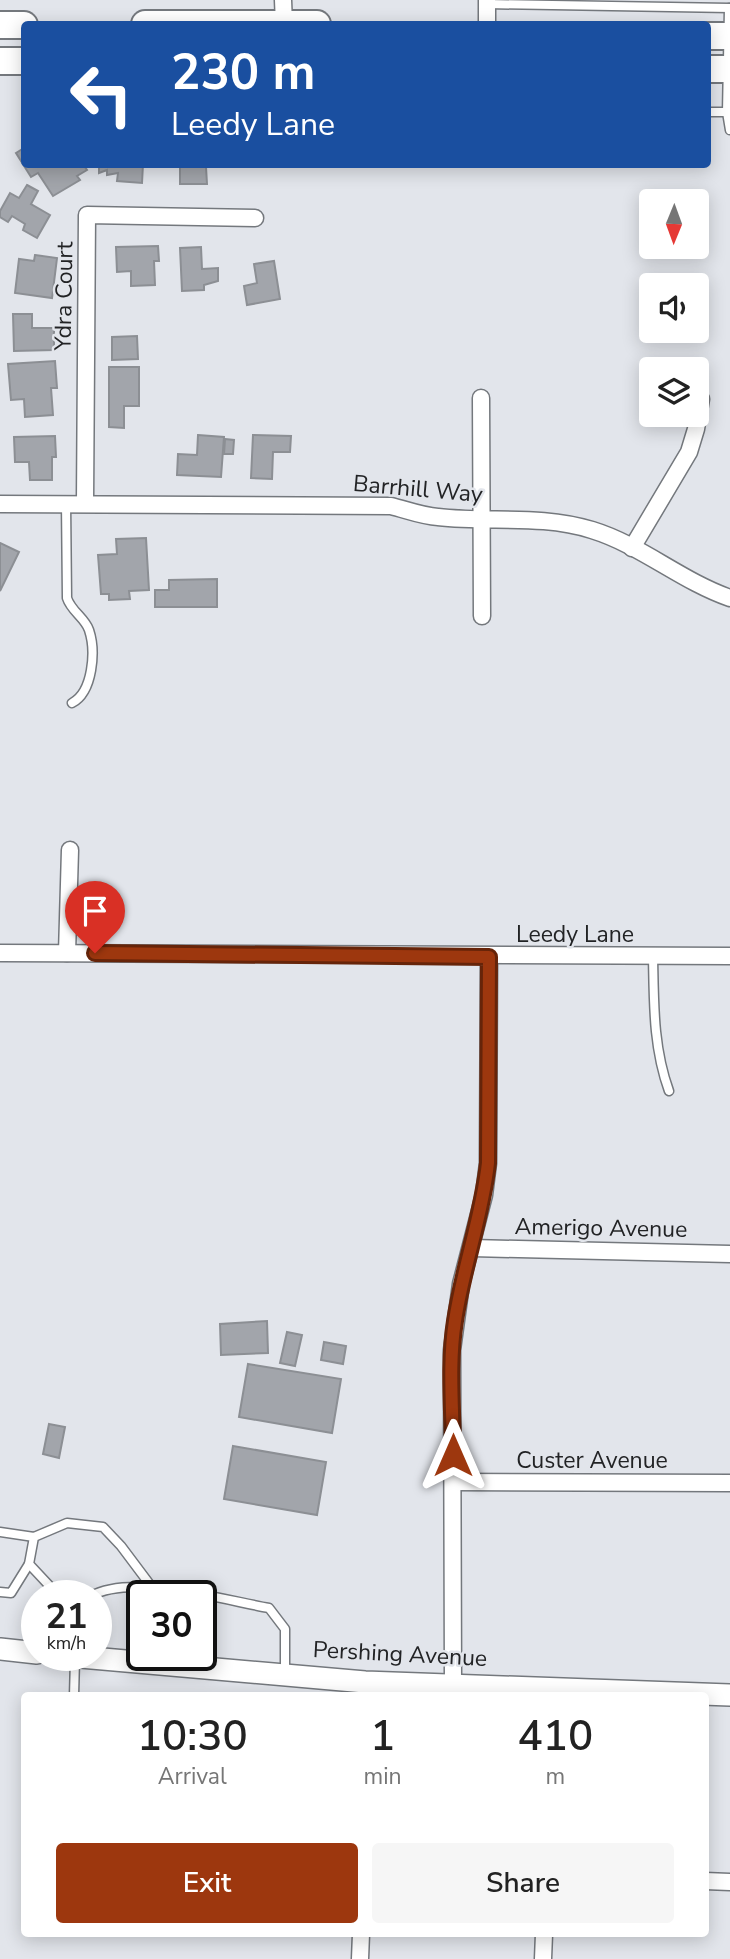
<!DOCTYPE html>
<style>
body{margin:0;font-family:"Nunito Sans",sans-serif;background:#f6f6f6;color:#222;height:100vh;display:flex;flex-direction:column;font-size:26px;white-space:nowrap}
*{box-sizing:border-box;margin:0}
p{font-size:23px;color:#767676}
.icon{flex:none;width:38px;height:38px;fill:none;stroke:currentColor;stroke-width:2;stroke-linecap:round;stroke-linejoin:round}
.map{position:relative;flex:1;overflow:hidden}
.drawer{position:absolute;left:21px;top:1692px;width:688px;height:245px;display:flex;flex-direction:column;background:#fff;border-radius:7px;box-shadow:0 4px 18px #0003}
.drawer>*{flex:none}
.hud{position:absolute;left:21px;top:21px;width:690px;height:147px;border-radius:7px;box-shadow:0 4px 18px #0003;background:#1a4fa0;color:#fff;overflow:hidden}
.needle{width:46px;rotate:181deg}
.controls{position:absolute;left:639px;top:189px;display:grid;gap:14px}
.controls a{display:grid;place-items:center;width:70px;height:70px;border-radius:7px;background:#fff;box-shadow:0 4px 18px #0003;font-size:35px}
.speed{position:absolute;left:21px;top:1580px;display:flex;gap:14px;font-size:35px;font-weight:700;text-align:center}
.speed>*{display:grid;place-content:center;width:91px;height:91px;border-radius:50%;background:#fff;box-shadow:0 4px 18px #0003;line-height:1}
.speed small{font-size:18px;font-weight:400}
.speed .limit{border:4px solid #111;border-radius:10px;background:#fff;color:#111}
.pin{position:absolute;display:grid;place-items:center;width:60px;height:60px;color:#fff;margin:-72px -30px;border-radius:50% 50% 50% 0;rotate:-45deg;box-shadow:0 0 7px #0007}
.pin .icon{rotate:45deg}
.me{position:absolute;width:77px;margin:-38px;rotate:0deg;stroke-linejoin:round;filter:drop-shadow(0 0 5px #0008)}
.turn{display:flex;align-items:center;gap:24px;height:147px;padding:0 35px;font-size:32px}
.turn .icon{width:91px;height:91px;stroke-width:2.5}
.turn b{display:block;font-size:49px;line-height:60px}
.eta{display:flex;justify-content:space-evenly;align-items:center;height:119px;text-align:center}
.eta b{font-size:42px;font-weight:600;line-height:49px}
.action{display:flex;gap:14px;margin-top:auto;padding:14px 35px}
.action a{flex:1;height:80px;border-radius:7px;background:#9d370e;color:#fff;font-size:28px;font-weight:600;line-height:80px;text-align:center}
.action a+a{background:#f6f6f6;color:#222}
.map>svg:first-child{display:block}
</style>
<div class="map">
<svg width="730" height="1959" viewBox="0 0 730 1959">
<rect width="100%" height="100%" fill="#e2e5eb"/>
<g fill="#a2a5ab" stroke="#8c8f94" stroke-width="2">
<path d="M 24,148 L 24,164 L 83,164 L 87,170 L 77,176 L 80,180 L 53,196 L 38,173 L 31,177 L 16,153 Z"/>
<path d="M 99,164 L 143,164 L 142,183 L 117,181 L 118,173 L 107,175 L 107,170 L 99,173 Z"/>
<path d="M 165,164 L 200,164 L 200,167 L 206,167 L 207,184 L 180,184 L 180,166 Z"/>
<path d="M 27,185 L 38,191 L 31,204 L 50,215 L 37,238 L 23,230 L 25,224 L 12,216 L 8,222 L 0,217 L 0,211 L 10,193 L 19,198 Z"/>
<path d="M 158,246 L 159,261 L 154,261 L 155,285 L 131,286 L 131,271 L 117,272 L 116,247 Z"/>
<path d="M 201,247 L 202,269 L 218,268 L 218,281 L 204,285 L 204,290 L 182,291 L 180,248 Z"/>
<path d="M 35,255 L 57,258 L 52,298 L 15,293 L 19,259 L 34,261 Z"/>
<path d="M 274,261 L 280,299 L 247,305 L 244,286 L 257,283 L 254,264 Z"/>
<path d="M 13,314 L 32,314 L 32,328 L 54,328 L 54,350 L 14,351 Z"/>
<path d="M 137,336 L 138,359 L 112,360 L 112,337 Z"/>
<path d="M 55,361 L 57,388 L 51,388 L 53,415 L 25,417 L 24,399 L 11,400 L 8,364 Z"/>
<path d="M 109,367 L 139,367 L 139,406 L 124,406 L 124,428 L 109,427 Z"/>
<path d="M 198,435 L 224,437 L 221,477 L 177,475 L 178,454 L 197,455 Z"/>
<path d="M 253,435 L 291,436 L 290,452 L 273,452 L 272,479 L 251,478 Z"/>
<path d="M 55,436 L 56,457 L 52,457 L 52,480 L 30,480 L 29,462 L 15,462 L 14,437 Z"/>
<path d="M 225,439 L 234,440 L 233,454 L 224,454 Z"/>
<path d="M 146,538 L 149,590 L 129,591 L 130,599 L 109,600 L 109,594 L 101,594 L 98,555 L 117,554 L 116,539 Z"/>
<path d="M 0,543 L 19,552 L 0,591 Z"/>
<path d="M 217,579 L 217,607 L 155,607 L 155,590 L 169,590 L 169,580 Z"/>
<path d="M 267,1321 L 268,1353 L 221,1355 L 220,1324 Z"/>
<path d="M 287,1332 L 302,1335 L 295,1366 L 280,1363 Z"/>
<path d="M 324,1342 L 346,1346 L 343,1364 L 321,1360 Z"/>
<path d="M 248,1364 L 341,1379 L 332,1433 L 239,1417 Z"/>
<path d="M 49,1424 L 65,1427 L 59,1458 L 43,1454 Z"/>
<path d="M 233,1446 L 326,1462 L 317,1515 L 224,1499 Z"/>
</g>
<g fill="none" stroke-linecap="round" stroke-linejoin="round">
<g stroke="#74787d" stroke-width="11">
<g id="service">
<path d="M 487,4 L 730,8"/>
<path d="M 729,8 L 727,112 L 730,130"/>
<path d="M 707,112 L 727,112"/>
<path d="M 66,502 L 67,598 C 71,611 85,618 89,630 C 96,651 93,692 72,703"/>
<path d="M 653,956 C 654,1003 653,1047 669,1091"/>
<path d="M 0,1532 L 34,1537"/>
<path d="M 0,1592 L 11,1593 L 29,1564"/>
<path d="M 59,1596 L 29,1564 L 34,1537 L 67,1523 L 103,1527 L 121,1546 L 151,1586"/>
<path d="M 91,1596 C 132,1573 224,1600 269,1608 L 285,1629 L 285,1675"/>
<path d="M 74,1696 L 75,1659"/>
</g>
</g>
<g stroke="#74787d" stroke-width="19">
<g id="minor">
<path d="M 283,0 L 284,24"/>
<path d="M 487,24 L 487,0"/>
<path d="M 481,398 L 482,616"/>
<path d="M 85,502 L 87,215 L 255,218"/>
<path d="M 0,504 L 391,506 C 407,510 422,516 438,517 C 489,523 541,514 592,530 C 641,545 681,581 730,598"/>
<path d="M 632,548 L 689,452 L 696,429 L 701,399"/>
<path d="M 0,953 L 730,956"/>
<path d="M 67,953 L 70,850"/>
<path d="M 472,1248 L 730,1254"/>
<path d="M 453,1482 L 730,1483"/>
<path d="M 453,1683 L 452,1350 L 461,1284 L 484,1195 L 488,1163 L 489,956"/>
<path d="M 705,1881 L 730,1882"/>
<path d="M 360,1959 L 361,1934"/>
<path d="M 543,1959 L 544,1934"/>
</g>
</g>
<g stroke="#74787d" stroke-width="24">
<g id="tertiary">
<path d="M 0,1649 L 37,1653"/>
<path d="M 69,1656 L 365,1682 L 730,1695"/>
</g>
</g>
<g stroke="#74787d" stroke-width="30">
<g id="primary">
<path d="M 145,24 L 317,24"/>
<path d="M 0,25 L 24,25"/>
<path d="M 707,36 L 730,36"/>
<path d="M 0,61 L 24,61"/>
<path d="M 707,69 L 730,69"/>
</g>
</g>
<use href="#service" stroke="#fff" stroke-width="8"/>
<use href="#minor" stroke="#fff" stroke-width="16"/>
<use href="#tertiary" stroke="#fff" stroke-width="21"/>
<use href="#primary" stroke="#fff" stroke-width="26"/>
</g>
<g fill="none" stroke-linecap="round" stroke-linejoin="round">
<g stroke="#662409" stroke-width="18">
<path id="route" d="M 95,953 L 489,957 L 488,1163 C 482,1217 463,1267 455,1321 C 448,1365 453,1411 453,1455"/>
</g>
<use href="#route" stroke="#9d370e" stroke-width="12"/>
</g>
<g text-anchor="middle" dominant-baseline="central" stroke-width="5" stroke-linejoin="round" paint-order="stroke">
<g font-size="23" fill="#222325" stroke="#e2e5eb">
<text transform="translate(64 296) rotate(-89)">Ydra Court</text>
<text transform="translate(418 489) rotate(5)">Barrhill Way</text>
<text x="575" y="934">Leedy Lane</text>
<text transform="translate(601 1228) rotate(1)">Amerigo Avenue</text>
<text x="592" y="1460">Custer Avenue</text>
<text transform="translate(400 1654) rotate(3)">Pershing Avenue</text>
</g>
</g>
</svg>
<div class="controls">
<a><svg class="needle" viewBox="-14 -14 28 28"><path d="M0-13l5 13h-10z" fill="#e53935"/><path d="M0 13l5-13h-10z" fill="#767676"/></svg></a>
<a><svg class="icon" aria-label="sound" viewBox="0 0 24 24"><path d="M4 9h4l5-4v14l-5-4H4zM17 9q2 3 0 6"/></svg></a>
<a><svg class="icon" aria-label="layers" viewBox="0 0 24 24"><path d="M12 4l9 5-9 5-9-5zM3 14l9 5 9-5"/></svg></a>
</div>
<div class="speed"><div>21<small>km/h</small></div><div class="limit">30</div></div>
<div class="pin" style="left:95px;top:953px;background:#d93025"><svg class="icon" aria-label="arrive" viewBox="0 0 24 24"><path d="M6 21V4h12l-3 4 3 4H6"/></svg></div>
<svg class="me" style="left:453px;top:1455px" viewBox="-20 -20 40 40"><path d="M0-17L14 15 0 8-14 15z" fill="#9d370e" stroke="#fff" stroke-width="4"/></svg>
<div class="hud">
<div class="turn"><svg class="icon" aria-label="left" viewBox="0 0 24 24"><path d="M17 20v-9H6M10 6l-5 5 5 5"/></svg><div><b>230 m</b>Leedy Lane</div></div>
</div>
<section class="drawer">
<div class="eta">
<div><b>10:30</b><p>Arrival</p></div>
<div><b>1</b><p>min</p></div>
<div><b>410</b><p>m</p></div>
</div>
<div class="action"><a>Exit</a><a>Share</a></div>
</section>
</div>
